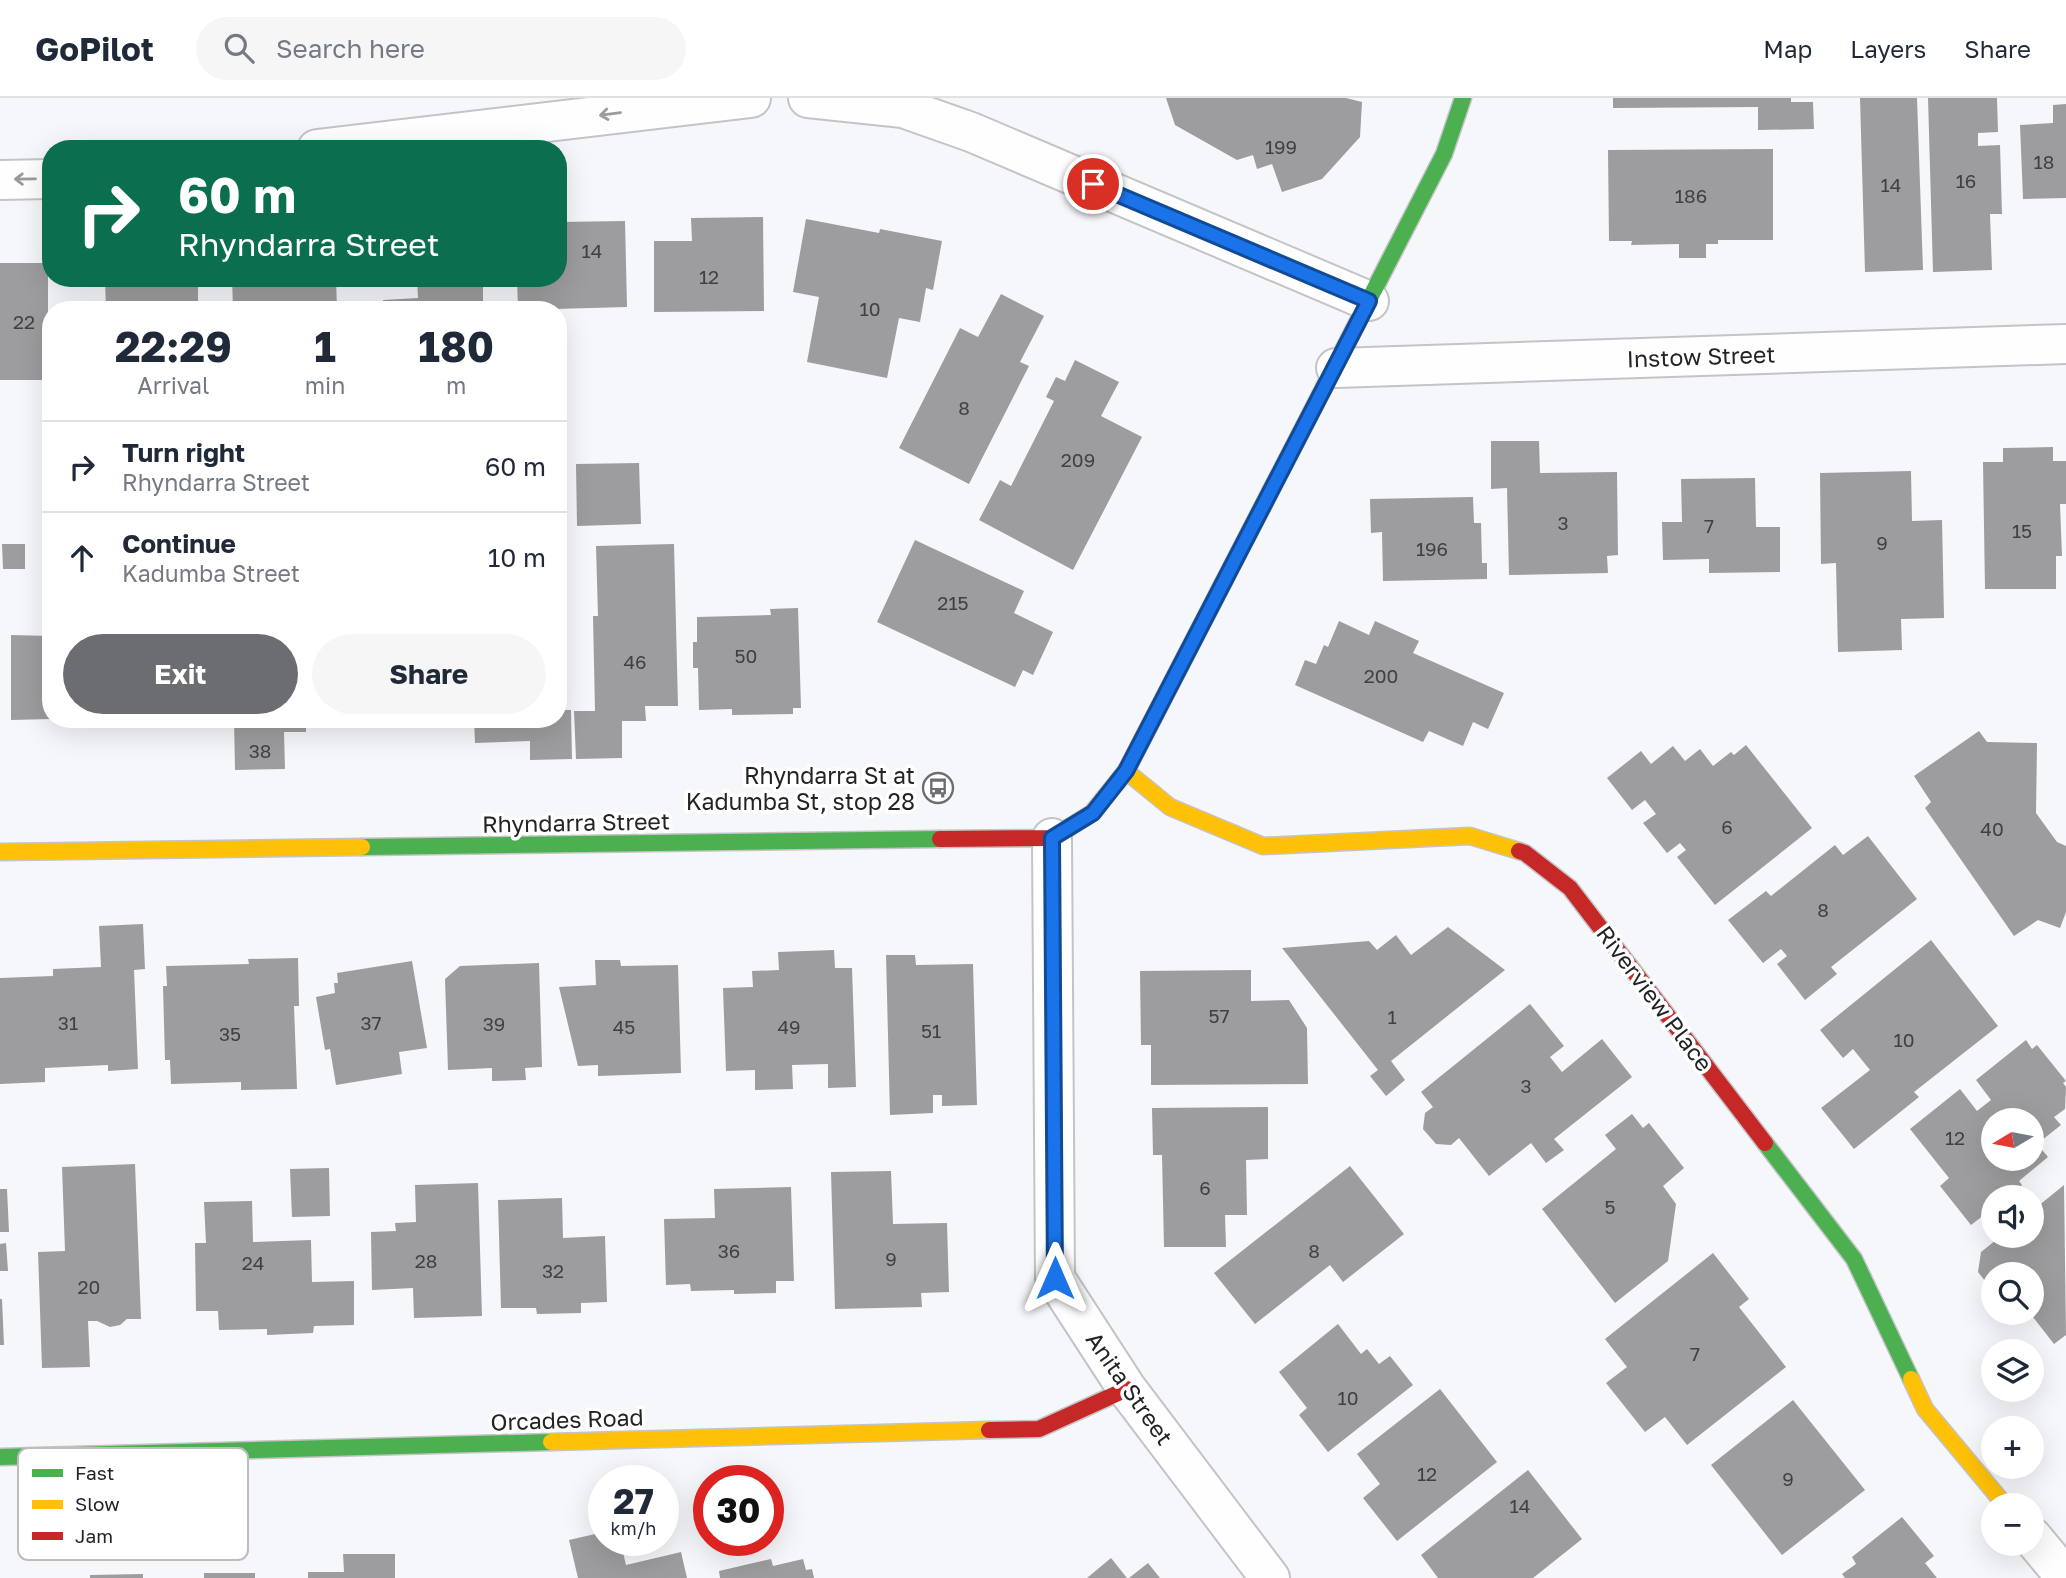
<!DOCTYPE html>
<meta charset="utf-8">
<style>
body{margin:0;font-family:"Golos Text",sans-serif;background:#f6f6f7;color:#1f2937;height:100vh;display:flex;flex-direction:column;font-size:26px;white-space:nowrap}
*{box-sizing:border-box;margin:0}
p{font-size:23px;color:#747a83}
.icon{flex:none;width:38px;height:38px;fill:none;stroke:currentColor;stroke-width:2;stroke-linecap:round;stroke-linejoin:round}
.map{position:relative;flex:1;overflow:hidden}
.side{position:absolute;left:42px;top:203px;width:525px;height:427px;display:flex;flex-direction:column;background:#fff;border-radius:28px;box-shadow:0 7px 28px #0002}
.side>*{flex:none}
.hud{position:absolute;left:42px;top:42px;width:525px;height:147px;border-radius:28px;box-shadow:0 7px 28px #0002;background:#0b6e4f;color:#fff;overflow:hidden}
.needle{width:46px;rotate:260deg}
.controls{position:absolute;left:1981px;top:1010px;display:grid;gap:14px}
.controls a{display:grid;place-items:center;width:63px;height:63px;border-radius:50%;background:#fff;box-shadow:0 7px 28px #0002;font-size:35px}
.speed{position:absolute;left:588px;top:1367px;display:flex;gap:14px;font-size:35px;font-weight:700;text-align:center}
.speed>*{display:grid;place-content:center;width:91px;height:91px;border-radius:50%;background:#fff;box-shadow:0 7px 28px #0002;line-height:1}
.speed small{font-size:18px;font-weight:400}
.speed .limit{border:10px solid #d22;background:#fff;color:#111}
.pin{position:absolute;display:grid;place-items:center;width:60px;height:60px;color:#fff;margin:-30px;border:4px solid #fff;border-radius:50%;box-shadow:0 2px 7px #0007}
.me{position:absolute;width:77px;margin:-38px;rotate:0deg;stroke-linejoin:round;filter:drop-shadow(0 0 5px #0008)}
.turn{display:flex;align-items:center;gap:24px;height:147px;padding:0 21px;font-size:32px}
.turn .icon{width:91px;height:91px;stroke-width:2.5}
.turn b{display:block;font-size:49px;line-height:60px}
.eta{display:flex;justify-content:space-evenly;align-items:center;height:119px;text-align:center}
.eta b{font-size:42px;font-weight:700;line-height:49px}
.button{display:flex;gap:14px;margin-top:auto;padding:14px 21px}
.button a{flex:1;height:80px;border-radius:42px;background:#6c6d70;color:#fff;font-size:28px;font-weight:700;line-height:80px;text-align:center}
.button a+a{background:#f6f6f7;color:#1f2937}
ul{padding:0;list-style:none}
li{display:flex;align-items:center;gap:21px;height:91px;padding:0 21px;border-top:2px solid #e0e1e3}
li div{flex:1}
li b{display:block;font-size:26px}
li em{font-style:normal}
header{display:flex;align-items:center;gap:42px;box-sizing:border-box;height:98px;padding:0 35px;background:#fff;border-bottom:2px solid #e0e1e3}
header strong{font-size:33px}
nav{display:flex;gap:38px;margin-inline-start:auto;font-size:24px}
.search{width:490px;height:63px;background:#f6f6f7;display:flex;align-items:center;gap:18px;box-sizing:border-box;padding:0 24px;border-radius:38px;color:#747a83;font-size:26px}
.map>svg:first-child{display:block}
</style>
<header>
<strong>GoPilot</strong>
<div class="search"><svg class="icon" aria-label="search" viewBox="0 0 24 24"><circle cx="10" cy="10" r="6"/><path d="M15 15l6 6"/></svg>Search here</div>
<nav><a>Map</a><a>Layers</a><a>Share</a></nav>
</header>
<div class="map">
<svg width="2066" height="1480" viewBox="0 0 2066 1480">
<rect width="100%" height="100%" fill="#f6f7fa"/>
<g fill="#9d9c9e" fill-rule="evenodd">
<path d="M 1166,0 L 1346,0 L 1362,4 L 1360,39 L 1322,81 L 1282,94 L 1272,66 L 1257,71 L 1253,57 L 1237,62 L 1175,27 Z"/>
<path d="M 1613,0 L 1791,0 L 1791,4 L 1813,4 L 1814,31 L 1758,32 L 1758,9 L 1613,10 Z"/>
<path d="M 1860,0 L 1917,0 L 1923,172 L 1865,174 Z"/>
<path d="M 1928,0 L 1997,0 L 1998,34 L 1978,35 L 1978,48 L 2000,47 L 2002,116 L 1990,116 L 1992,172 L 1933,174 Z"/>
<path d="M 2066,6 L 2066,100 L 2023,101 L 2020,27 L 2053,25 L 2053,7 Z"/>
<path d="M 1773,51 L 1773,142 L 1718,142 L 1718,146 L 1706,146 L 1706,160 L 1679,160 L 1679,146 L 1631,147 L 1632,143 L 1609,143 L 1608,52 Z"/>
<path d="M 763,119 L 764,213 L 654,214 L 654,143 L 692,143 L 691,120 Z"/>
<path d="M 806,121 L 879,135 L 880,131 L 942,143 L 933,192 L 926,190 L 920,224 L 899,220 L 887,280 L 807,264 L 819,199 L 793,194 Z"/>
<path d="M 625,123 L 627,209 L 518,212 L 517,180 L 558,180 L 558,124 Z"/>
<rect x="0" y="165" width="48" height="117"/>
<path d="M 105,180 L 198,180 L 198,212 L 106,212 Z"/>
<path d="M 232,180 L 336,180 L 337,212 L 233,212 Z"/>
<path d="M 417,180 L 483,180 L 483,212 L 362,212 L 362,208 L 383,208 L 383,202 L 418,200 Z"/>
<path d="M 1001,196 L 1044,218 L 1020,264 L 1029,268 L 969,386 L 899,350 L 960,230 L 978,239 Z"/>
<path d="M 1075,262 L 1119,284 L 1101,318 L 1142,339 L 1073,472 L 979,422 L 1000,382 L 1011,388 L 1054,303 L 1046,299 L 1056,279 L 1065,283 Z"/>
<path d="M 1491,343 L 1539,343 L 1540,375 L 1617,374 L 1618,457 L 1607,458 L 1608,475 L 1509,477 L 1507,390 L 1491,391 Z"/>
<path d="M 2053,349 L 2053,363 L 2066,363 L 2066,406 L 2060,406 L 2062,458 L 2056,458 L 2056,491 L 1985,491 L 1983,364 L 2003,364 L 2003,350 Z"/>
<path d="M 639,365 L 641,426 L 577,428 L 576,366 Z"/>
<path d="M 1911,373 L 1912,423 L 1942,422 L 1944,520 L 1901,521 L 1902,552 L 1838,554 L 1836,465 L 1821,466 L 1820,375 Z"/>
<path d="M 1755,380 L 1756,429 L 1780,429 L 1780,474 L 1709,475 L 1709,461 L 1663,462 L 1662,424 L 1682,424 L 1681,381 Z"/>
<path d="M 1473,399 L 1474,425 L 1481,425 L 1482,465 L 1487,465 L 1487,481 L 1383,483 L 1382,434 L 1371,435 L 1370,401 Z"/>
<path d="M 915,442 L 1024,493 L 1014,515 L 1053,534 L 1033,577 L 1023,572 L 1015,589 L 877,524 Z"/>
<path d="M 2,446 L 25,446 L 25,471 L 3,471 Z"/>
<path d="M 674,446 L 678,608 L 645,608 L 646,623 L 622,623 L 622,660 L 576,661 L 574,613 L 595,613 L 593,518 L 598,518 L 596,448 Z"/>
<path d="M 798,510 L 801,610 L 793,610 L 793,616 L 732,617 L 732,611 L 699,612 L 698,570 L 693,570 L 693,544 L 697,544 L 697,519 L 771,517 L 770,511 Z"/>
<path d="M 1339,523 L 1369,537 L 1375,523 L 1419,543 L 1413,555 L 1504,595 L 1488,631 L 1473,624 L 1463,648 L 1429,633 L 1423,644 L 1295,587 L 1305,562 L 1316,566 L 1324,547 L 1328,549 Z"/>
<path d="M 11,537 L 51,538 L 51,621 L 11,622 Z"/>
<path d="M 558,543 L 561,543 L 562,612 L 571,612 L 572,661 L 530,662 L 530,643 L 475,645 L 474,621 L 558,621 Z"/>
<path d="M 234,621 L 306,621 L 306,634 L 284,634 L 285,671 L 235,672 Z"/>
<path d="M 1979,633 L 1987,644 L 2037,645 L 2036,715 L 2057,744 L 2066,748 L 2066,814 L 2060,830 L 2038,822 L 2014,838 L 1925,710 L 1931,704 L 1914,678 Z"/>
<path d="M 1746,647 L 1812,730 L 1715,807 L 1677,759 L 1686,752 L 1680,745 L 1667,755 L 1643,725 L 1656,716 L 1645,702 L 1632,712 L 1607,680 L 1641,653 L 1651,666 L 1673,648 L 1685,663 L 1700,651 L 1713,668 L 1731,654 L 1734,657 Z"/>
<path d="M 1868,738 L 1917,801 L 1831,869 L 1837,876 L 1805,902 L 1777,866 L 1787,858 L 1781,851 L 1763,865 L 1728,822 L 1766,793 L 1771,798 L 1835,747 L 1843,757 Z"/>
<path d="M 143,826 L 145,871 L 134,872 L 138,971 L 108,973 L 108,967 L 45,970 L 45,984 L 0,986 L 0,880 L 53,878 L 53,871 L 101,869 L 99,828 Z"/>
<path d="M 1448,829 L 1505,872 L 1391,963 L 1405,982 L 1386,998 L 1370,978 L 1378,972 L 1282,850 L 1369,843 L 1377,852 L 1396,837 L 1411,857 Z"/>
<path d="M 1931,842 L 1998,928 L 1914,994 L 1919,999 L 1854,1051 L 1821,1010 L 1870,972 L 1853,951 L 1843,960 L 1820,932 Z"/>
<path d="M 834,852 L 835,870 L 852,870 L 856,989 L 828,990 L 828,966 L 792,967 L 793,991 L 755,992 L 755,972 L 726,973 L 723,890 L 753,889 L 752,873 L 779,872 L 778,854 Z"/>
<path d="M 886,857 L 915,857 L 916,867 L 973,866 L 977,1007 L 942,1008 L 942,997 L 933,997 L 933,1015 L 890,1017 Z"/>
<path d="M 298,860 L 299,908 L 294,908 L 297,991 L 241,992 L 241,984 L 171,986 L 170,962 L 165,962 L 163,888 L 167,888 L 166,868 L 249,866 L 248,861 Z"/>
<path d="M 595,862 L 620,862 L 621,868 L 678,867 L 681,975 L 598,978 L 598,967 L 578,968 L 559,889 L 596,887 Z"/>
<path d="M 412,863 L 427,950 L 399,954 L 402,976 L 336,987 L 330,951 L 325,952 L 316,899 L 335,895 L 334,885 L 338,885 L 337,875 Z"/>
<path d="M 539,865 L 542,969 L 525,970 L 526,982 L 492,983 L 492,970 L 448,972 L 445,881 L 460,868 Z"/>
<path d="M 1251,872 L 1251,903 L 1289,902 L 1307,930 L 1308,986 L 1151,987 L 1151,947 L 1141,947 L 1140,873 Z"/>
<path d="M 1530,906 L 1564,948 L 1550,959 L 1562,974 L 1602,941 L 1632,979 L 1554,1041 L 1564,1052 L 1546,1065 L 1531,1045 L 1489,1078 L 1459,1040 L 1451,1047 L 1436,1046 L 1423,1031 L 1425,1015 L 1433,1009 L 1421,994 Z"/>
<path d="M 2026,942 L 2032,951 L 2037,947 L 2066,983 L 2063,985 L 2066,989 L 2065,1011 L 2054,1019 L 2061,1027 L 2037,1046 L 2048,1059 L 2019,1083 L 2022,1087 L 2006,1099 L 1993,1099 L 1993,1110 L 1971,1127 L 1940,1088 L 1949,1080 L 1910,1031 L 1960,991 L 1977,1013 L 1991,1002 L 1976,982 ZM 1993,1022 L 2032,1022 L 2032,1060 L 1993,1060 Z"/>
<path d="M 1268,1009 L 1268,1061 L 1246,1062 L 1247,1117 L 1225,1117 L 1226,1149 L 1164,1149 L 1162,1057 L 1153,1057 L 1152,1010 Z"/>
<path d="M 1632,1016 L 1643,1030 L 1649,1025 L 1684,1070 L 1663,1088 L 1676,1106 L 1668,1163 L 1615,1205 L 1542,1111 L 1616,1051 L 1605,1037 Z"/>
<path d="M 135,1066 L 141,1221 L 127,1221 L 120,1227 L 110,1229 L 97,1223 L 88,1223 L 90,1269 L 42,1270 L 38,1154 L 65,1153 L 62,1069 Z"/>
<path d="M 1350,1068 L 1404,1136 L 1343,1184 L 1330,1167 L 1255,1226 L 1214,1175 Z"/>
<path d="M 329,1070 L 330,1118 L 292,1119 L 290,1071 Z"/>
<path d="M 891,1073 L 893,1126 L 947,1125 L 949,1194 L 921,1195 L 922,1209 L 835,1211 L 831,1074 Z"/>
<path d="M 478,1085 L 482,1218 L 414,1220 L 413,1190 L 372,1192 L 371,1134 L 396,1133 L 395,1125 L 416,1124 L 415,1087 Z"/>
<path d="M 2064,1087 L 2066,1237 L 2054,1246 L 2029,1214 L 2032,1214 L 2032,1176 L 1993,1176 L 1993,1193 L 1978,1174 L 1981,1154 L 2001,1138 L 2032,1138 L 2032,1113 Z"/>
<path d="M 791,1089 L 794,1183 L 776,1183 L 776,1195 L 734,1196 L 734,1192 L 691,1193 L 690,1186 L 666,1187 L 664,1121 L 715,1120 L 714,1091 Z"/>
<path d="M 0,1091 L 7,1091 L 9,1134 L 0,1134 Z"/>
<path d="M 562,1100 L 563,1140 L 605,1138 L 607,1204 L 581,1205 L 581,1215 L 537,1216 L 536,1210 L 501,1210 L 498,1102 Z"/>
<path d="M 252,1103 L 253,1144 L 311,1142 L 312,1184 L 354,1183 L 354,1227 L 314,1228 L 313,1235 L 267,1237 L 267,1231 L 219,1232 L 218,1213 L 196,1213 L 195,1145 L 206,1145 L 204,1104 Z"/>
<path d="M 6,1145 L 8,1173 L 0,1173 L 0,1146 Z"/>
<path d="M 1713,1155 L 1749,1201 L 1739,1209 L 1786,1269 L 1687,1347 L 1665,1319 L 1645,1334 L 1606,1285 L 1627,1269 L 1605,1241 Z"/>
<path d="M 0,1201 L 2,1201 L 4,1247 L 0,1247 Z"/>
<path d="M 1338,1226 L 1361,1256 L 1367,1251 L 1379,1266 L 1390,1258 L 1413,1287 L 1328,1354 L 1299,1317 L 1307,1310 L 1279,1274 Z"/>
<path d="M 1440,1291 L 1497,1364 L 1397,1443 L 1363,1400 L 1380,1386 L 1357,1356 Z"/>
<path d="M 1793,1302 L 1865,1392 L 1782,1457 L 1711,1367 Z"/>
<path d="M 1528,1372 L 1582,1441 L 1533,1480 L 1438,1480 L 1421,1457 Z"/>
<path d="M 1902,1419 L 1934,1458 L 1925,1465 L 1937,1480 L 1845,1480 L 1842,1476 L 1856,1466 L 1852,1459 Z"/>
<path d="M 604,1434 L 604,1442 L 620,1442 L 626,1467 L 681,1454 L 687,1480 L 578,1480 L 569,1442 Z"/>
<path d="M 343,1456 L 395,1456 L 395,1480 L 308,1480 L 308,1474 L 344,1474 Z"/>
<path d="M 1111,1460 L 1127,1480 L 1087,1480 Z"/>
<path d="M 771,1461 L 773,1468 L 803,1461 L 806,1472 L 812,1471 L 814,1480 L 720,1480 L 719,1473 Z"/>
<path d="M 1148,1465 L 1160,1480 L 1129,1480 Z"/>
<rect x="204" y="1475" width="51" height="5"/>
<path d="M 143,1476 L 143,1480 L 90,1480 L 90,1477 Z"/>
</g>
<g fill="none" stroke-linecap="round" stroke-linejoin="round">
<g stroke="#c3c4c7" stroke-width="42">
<g id="street">
<path d="M 808,0 L 903,10 L 971,34 L 1369,203"/>
<path d="M 317,51 L 751,0"/>
<path d="M 0,82 L 51,81"/>
<path d="M 1336,270 L 2066,246"/>
<path d="M 1052,740 L 1055,1180 L 1127,1291 L 1270,1480"/>
<path d="M 2032,1439 L 2066,1480"/>
</g>
</g>
<g stroke="#c3c4c7" stroke-width="19">
<g id="fast">
<path d="M 1300,336 L 1444,56 L 1463,0"/>
<path d="M 362,749 L 940,741"/>
<path d="M 1765,1045 L 1854,1161 L 1911,1281"/>
<path d="M 0,1359 L 551,1344"/>
</g>
</g>
<g stroke="#c3c4c7" stroke-width="19">
<g id="slow">
<path d="M 1126,673 L 1170,709 L 1263,748 L 1470,738 L 1519,753"/>
<path d="M 0,754 L 362,749"/>
<path d="M 1911,1281 L 1925,1311 L 2005,1407"/>
<path d="M 551,1344 L 989,1332"/>
</g>
</g>
<g stroke="#c3c4c7" stroke-width="19">
<g id="jam">
<path d="M 940,741 L 1052,740 L 1092,715 L 1126,673 L 1300,336"/>
<path d="M 1519,753 L 1525,755 L 1570,790 L 1765,1045"/>
<path d="M 989,1332 L 1039,1331 L 1127,1291"/>
</g>
</g>
<use href="#street" stroke="#fefefe" stroke-width="38"/>
<use href="#fast" stroke="#4caf50" stroke-width="16"/>
<use href="#slow" stroke="#ffc107" stroke-width="16"/>
<use href="#jam" stroke="#c62828" stroke-width="16"/>
</g>
<defs><path id="oneway-shaft" d="M-6 0H5M1.5-3L5.5 0L1.5 3" fill="none" stroke-width="1.6" stroke-linecap="round" stroke-linejoin="round" transform="scale(1.75)"/></defs>
<g stroke="#9b9b9c">
<use href="#oneway-shaft" transform="translate(610 16) rotate(173)"/>
<use href="#oneway-shaft" transform="translate(25 81) rotate(179)"/>
</g>
<g fill="none" stroke-linecap="round" stroke-linejoin="round">
<g stroke="#114b97" stroke-width="18">
<path id="route" d="M 1055,1180 L 1052,740 L 1093,715 L 1126,673 L 1369,203 L 1093,86"/>
</g>
<use href="#route" stroke="#1a73e8" stroke-width="12"/>
</g>
<defs>
<g id="bus-ring" transform="scale(1.575)"><circle r="9.5" fill="#fff" stroke="#6c6d70" stroke-width="1.5"/><path d="M-5-6H5V4H4V6H2V4H-2V6H-4V4H-5ZM-3.5-4V0h7V-4ZM-3.5 1.2v1.5H-2V1.2ZM2 1.2v1.5H3.5V1.2Z" fill="#6c6d70"/></g>
</defs>
<g fill-rule="evenodd">
<use href="#bus-ring" x="938" y="690"/>
</g>
<g text-anchor="middle" dominant-baseline="central" stroke-width="7" stroke-linejoin="round" paint-order="stroke">
<g font-size="19" fill="#414143">
<text x="1281" y="48">199</text>
<text x="2044" y="63">18</text>
<text x="1966" y="82">16</text>
<text x="1891" y="86">14</text>
<text x="1691" y="97">186</text>
<text x="592" y="152">14</text>
<text x="709" y="178">12</text>
<text x="870" y="210">10</text>
<text x="24" y="223">22</text>
<text x="964" y="309">8</text>
<text x="1078" y="361">209</text>
<text x="1563" y="424">3</text>
<text x="1709" y="427">7</text>
<text x="2022" y="432">15</text>
<text x="1882" y="444">9</text>
<text x="1432" y="450">196</text>
<text x="953" y="504">215</text>
<text x="746" y="557">50</text>
<text x="635" y="563">46</text>
<text x="1381" y="577">200</text>
<text x="260" y="652">38</text>
<text x="1727" y="728">6</text>
<text x="1992" y="730">40</text>
<text x="1823" y="811">8</text>
<text x="1219" y="917">57</text>
<text x="1392" y="918">1</text>
<text x="68" y="924">31</text>
<text x="371" y="924">37</text>
<text x="494" y="925">39</text>
<text x="624" y="928">45</text>
<text x="789" y="928">49</text>
<text x="931" y="932">51</text>
<text x="230" y="935">35</text>
<text x="1904" y="941">10</text>
<text x="1526" y="987">3</text>
<text x="1955" y="1039">12</text>
<text x="1205" y="1089">6</text>
<text x="1610" y="1108">5</text>
<text x="729" y="1152">36</text>
<text x="1314" y="1152">8</text>
<text x="891" y="1160">9</text>
<text x="426" y="1162">28</text>
<text x="253" y="1164">24</text>
<text x="553" y="1172">32</text>
<text x="89" y="1188">20</text>
<text x="1695" y="1255">7</text>
<text x="1348" y="1299">10</text>
<text x="1427" y="1375">12</text>
<text x="1788" y="1380">9</text>
<text x="1520" y="1407">14</text>
</g>
<g font-size="23" fill="#222325" stroke="#fff">
<text transform="translate(1701 258) rotate(-2)">Instow Street</text>
<text transform="translate(576 724) rotate(-1)">Rhyndarra Street</text>
<text transform="translate(1655 900) rotate(53)">Riverview Place</text>
<text transform="translate(1130 1290) rotate(55)">Anita Street</text>
<text transform="translate(567 1321) rotate(-2)">Orcades Road</text>
</g>
<g font-size="23" fill="#222325" stroke="#fff" text-anchor="end">
<text x="915" y="677">Rhyndarra St at<tspan x="915" dy="26">Kadumba St, stop 28</tspan></text>
</g>
</g>
<rect x="18" y="1350" width="230" height="112" rx="10" fill="#fff" stroke="#bdbdbe" stroke-width="2"/>
<rect x="32" y="1371" width="31" height="8" fill="#4caf50"/>
<rect x="32" y="1402" width="31" height="9" fill="#ffc107"/>
<rect x="32" y="1434" width="31" height="8" fill="#c62828"/>
<g font-size="19" fill="#222325">
<text x="75" y="1382">Fast</text>
<text x="75" y="1413">Slow</text>
<text x="75" y="1445">Jam</text>
</g>
</svg>
<div class="controls">
<a><svg class="needle" viewBox="-14 -14 28 28"><path d="M0-13l5 13h-10z" fill="#e53935"/><path d="M0 13l5-13h-10z" fill="#747a83"/></svg></a>
<a><svg class="icon" aria-label="sound" viewBox="0 0 24 24"><path d="M4 9h4l5-4v14l-5-4H4zM17 9q2 3 0 6"/></svg></a>
<a><svg class="icon" aria-label="search" viewBox="0 0 24 24"><circle cx="10" cy="10" r="6"/><path d="M15 15l6 6"/></svg></a>
<a><svg class="icon" aria-label="layers" viewBox="0 0 24 24"><path d="M12 4l9 5-9 5-9-5zM3 14l9 5 9-5"/></svg></a>
<a>+</a>
<a>−</a>
</div>
<div class="speed"><div>27<small>km/h</small></div><div class="limit">30</div></div>
<div class="pin" style="left:1093px;top:86px;background:#d93025"><svg class="icon" aria-label="arrive" viewBox="0 0 24 24"><path d="M6 21V4h12l-3 4 3 4H6"/></svg></div>
<svg class="me" style="left:1055px;top:1180px" viewBox="-20 -20 40 40"><path d="M0-17L14 15 0 8-14 15z" fill="#1a73e8" stroke="#fff" stroke-width="4"/></svg>
<div class="hud">
<div class="turn"><svg class="icon" aria-label="right" viewBox="0 0 24 24"><path d="M7 20v-9h11M14 6l5 5-5 5"/></svg><div><b>60 m</b>Rhyndarra Street</div></div>
</div>
<section class="side">
<div class="eta">
<div><b>22:29</b><p>Arrival</p></div>
<div><b>1</b><p>min</p></div>
<div><b>180</b><p>m</p></div>
</div>
<ul>
<li><svg class="icon" aria-label="right" viewBox="0 0 24 24"><path d="M7 20v-9h11M14 6l5 5-5 5"/></svg><div><b>Turn right</b><p>Rhyndarra Street</p></div><em>60 m</em></li>
<li><svg class="icon" aria-label="ahead" viewBox="0 0 24 24"><path d="M12 20V5M6 11l6-6 6 6"/></svg><div><b>Continue</b><p>Kadumba Street</p></div><em>10 m</em></li>
</ul>
<div class="button"><a>Exit</a><a>Share</a></div>
</section>
</div>
